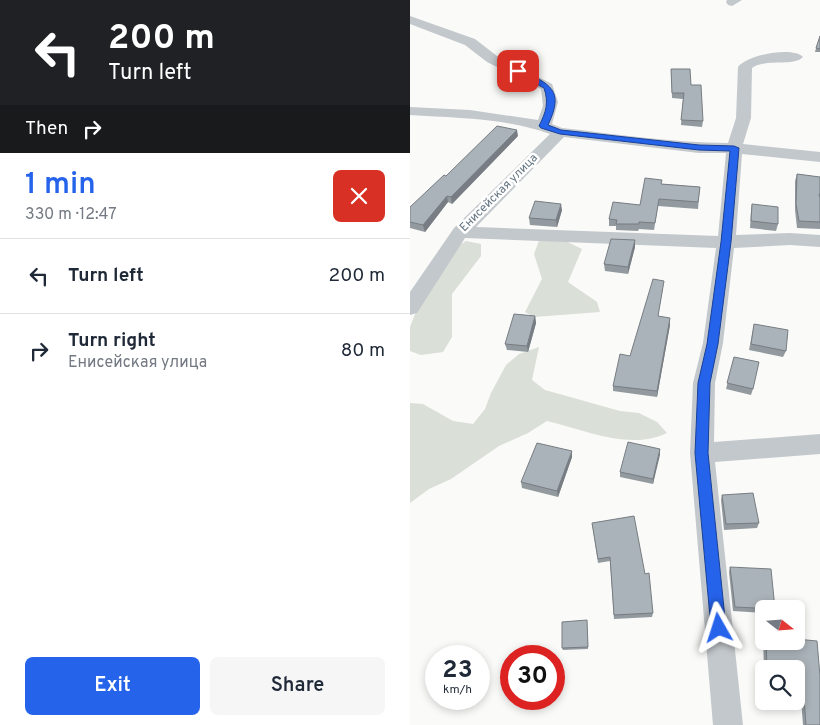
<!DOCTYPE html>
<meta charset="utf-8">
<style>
body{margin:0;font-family:Overpass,sans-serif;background:#f6f6f7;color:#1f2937;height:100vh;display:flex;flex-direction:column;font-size:19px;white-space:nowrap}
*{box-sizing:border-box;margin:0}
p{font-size:16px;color:#747a83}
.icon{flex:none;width:28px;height:28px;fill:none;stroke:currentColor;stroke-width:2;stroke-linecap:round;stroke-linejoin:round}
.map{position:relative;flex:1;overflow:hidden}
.details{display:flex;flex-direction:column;background:#fff;width:410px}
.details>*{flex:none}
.hud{background:#202124;color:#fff;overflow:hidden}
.needle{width:32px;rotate:107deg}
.tools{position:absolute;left:345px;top:600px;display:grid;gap:10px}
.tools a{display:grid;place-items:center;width:50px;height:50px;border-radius:8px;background:#fff;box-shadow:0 2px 8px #0003;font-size:25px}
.speed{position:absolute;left:15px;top:645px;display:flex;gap:10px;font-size:25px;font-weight:700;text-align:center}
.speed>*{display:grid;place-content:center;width:65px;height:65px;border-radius:50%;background:#fff;box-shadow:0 2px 8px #0003;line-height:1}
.speed small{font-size:12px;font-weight:400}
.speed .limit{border:8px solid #d22;background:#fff;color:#111}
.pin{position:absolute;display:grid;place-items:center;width:42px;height:42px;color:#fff;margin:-21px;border-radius:10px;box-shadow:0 2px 8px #0006}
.me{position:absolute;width:55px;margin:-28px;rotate:354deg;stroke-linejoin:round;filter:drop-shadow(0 0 4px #0008)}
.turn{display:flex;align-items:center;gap:18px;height:105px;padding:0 25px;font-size:22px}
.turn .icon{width:65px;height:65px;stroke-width:2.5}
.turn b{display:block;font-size:35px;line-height:42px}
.then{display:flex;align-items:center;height:48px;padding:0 25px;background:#0003;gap:10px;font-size:19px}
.round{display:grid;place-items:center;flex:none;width:52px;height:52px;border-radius:8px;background:#f6f6f7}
.overview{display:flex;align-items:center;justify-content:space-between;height:85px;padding:0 25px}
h1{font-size:30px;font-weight:600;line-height:38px;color:#2563eb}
.action{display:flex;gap:10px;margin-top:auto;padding:10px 25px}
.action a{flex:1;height:58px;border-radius:8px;background:#2563eb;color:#fff;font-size:20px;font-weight:600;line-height:58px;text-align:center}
.action a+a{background:#f6f6f7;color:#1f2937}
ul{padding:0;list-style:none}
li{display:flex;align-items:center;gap:15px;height:75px;padding:0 25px;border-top:1px solid #e0e1e3}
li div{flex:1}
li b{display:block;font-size:19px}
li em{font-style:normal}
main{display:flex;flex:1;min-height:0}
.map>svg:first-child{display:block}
</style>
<main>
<section class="details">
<div class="hud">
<div class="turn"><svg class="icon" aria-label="left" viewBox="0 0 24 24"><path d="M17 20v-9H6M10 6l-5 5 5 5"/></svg><div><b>200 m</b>Turn left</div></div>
<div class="then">Then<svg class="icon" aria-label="right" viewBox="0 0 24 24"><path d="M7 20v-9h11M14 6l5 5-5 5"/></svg></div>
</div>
<div class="overview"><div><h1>1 min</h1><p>330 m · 12:47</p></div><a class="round" style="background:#d93025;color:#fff"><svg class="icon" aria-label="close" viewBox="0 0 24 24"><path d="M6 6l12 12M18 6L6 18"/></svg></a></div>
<ul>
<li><svg class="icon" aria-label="left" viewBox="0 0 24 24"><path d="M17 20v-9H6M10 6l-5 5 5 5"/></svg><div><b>Turn left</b></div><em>200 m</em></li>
<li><svg class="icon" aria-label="right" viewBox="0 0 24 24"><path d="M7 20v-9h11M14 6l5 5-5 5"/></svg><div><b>Turn right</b><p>Енисейская улица</p></div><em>80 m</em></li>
</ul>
<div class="action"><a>Exit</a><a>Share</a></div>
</section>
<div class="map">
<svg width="410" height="725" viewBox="0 0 410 725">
<rect width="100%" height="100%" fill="#fafaf8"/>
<g fill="#dadfd7">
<path d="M 133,230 L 172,249 L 158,282 L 187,302 L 190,312 L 124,317 L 115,312 L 132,279 L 124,254 Z"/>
<path d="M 56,241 L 71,244 L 71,256 L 42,294 L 42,337 L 33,352 L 11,355 L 0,351 L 0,327 L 7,309 L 43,249 Z"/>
<path d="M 129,347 L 122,380 L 135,390 L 210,411 L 229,413 L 247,422 L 257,433 C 219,451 176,430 137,421 L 118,433 L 89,446 L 41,479 L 19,489 L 0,503 L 0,403 L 13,404 L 43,421 L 63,424 L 75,409 L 81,393 L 96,365 L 109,354 Z"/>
</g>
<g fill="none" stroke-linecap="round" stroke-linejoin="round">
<g fill="#c3c8cc" fill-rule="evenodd">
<path d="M 317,0 L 332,0 L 322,6 L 318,5 L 316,2 Z"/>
<path d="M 0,16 L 65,39 L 87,56 L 142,84 L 148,102 L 142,124 L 152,128 C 207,134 263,143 318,143 L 326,118 L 328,67 C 337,55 383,46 393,57 C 384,67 356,58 342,68 L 341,118 L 333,144 L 410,152 L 410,162 L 332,154 L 326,235 L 380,233 L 410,235 L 410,247 L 380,245 L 324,248 L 313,343 L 305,383 L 304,442 L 410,434 L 410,454 L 305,462 L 333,725 L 303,725 L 280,453 L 283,383 L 293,343 L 306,248 L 55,238 L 7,313 L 0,315 L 0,292 L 44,228 L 140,134 C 96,118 46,118 0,115 L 0,107 L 60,110 L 128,120 L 133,106 L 131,89 L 77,62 L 55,45 L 0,24 ZM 154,137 L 289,153 L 316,153 L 308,236 L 66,227 Z"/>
</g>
</g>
<g fill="#929a9f">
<path d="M 410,36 L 410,52 L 405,52 L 406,48 Z"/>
<path d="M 261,69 L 281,85 L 293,121 L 292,127 L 271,125 L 273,99 L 262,98 Z"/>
<path d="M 108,136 L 42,204 L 38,202 L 15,232 L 0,228 L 0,207 Z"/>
<path d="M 387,174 L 410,177 L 410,229 L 387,228 L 385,210 L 385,181 Z"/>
<path d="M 251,184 L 290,187 L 288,209 L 248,206 L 244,230 L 229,229 L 228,231 L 206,230 L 206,226 L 199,226 L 199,219 L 230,205 Z"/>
<path d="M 342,204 L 368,224 L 366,231 L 340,228 L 341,211 Z"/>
<path d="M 152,210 L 147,227 L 120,225 L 119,218 Z"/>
<path d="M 225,240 L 225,247 L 218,274 L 195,271 L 194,264 Z"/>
<path d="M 253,287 L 248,316 L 260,325 L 247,397 L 203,391 L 203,386 L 220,356 Z"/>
<path d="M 125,316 L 126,323 L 118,352 L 97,350 L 95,344 Z"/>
<path d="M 344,324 L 376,351 L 373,357 L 339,350 Z"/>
<path d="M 324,357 L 343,389 L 341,395 L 316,389 Z"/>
<path d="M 250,449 L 243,484 L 210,477 L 210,472 Z"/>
<path d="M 162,457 L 148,497 L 112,488 L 111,482 Z"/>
<path d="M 312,495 L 349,523 L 347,528 L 314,530 L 311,500 Z"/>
<path d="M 182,523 L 243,613 L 242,617 L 204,619 L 200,561 L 188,563 Z"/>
<path d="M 320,567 L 365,609 L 354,609 L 354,613 L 323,611 L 319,572 Z"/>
<path d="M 177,620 L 178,649 L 153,650 L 152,648 Z"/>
<path d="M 354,639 L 354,641 L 386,641 L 410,725 L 393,725 L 390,687 L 386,687 L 386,669 L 354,669 L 353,640 Z"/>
</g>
<g fill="#777d82">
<path d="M 107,130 L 108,136 L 42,204 L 41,197 Z"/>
<path d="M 37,196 L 38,202 L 15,232 L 13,225 Z"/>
<path d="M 151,204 L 152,210 L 147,227 L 146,220 Z"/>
<path d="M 225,240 L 225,247 L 218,274 L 218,267 Z"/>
<path d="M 125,316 L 126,323 L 118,352 L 117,346 Z"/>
<path d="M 260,318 L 260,325 L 247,397 L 247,391 Z"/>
<path d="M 250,449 L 250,455 L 243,484 L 243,479 Z"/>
<path d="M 162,451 L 162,457 L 148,497 L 147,491 Z"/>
</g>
<g fill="#aab3b9" stroke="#777d82">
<path d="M 410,36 L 410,49 L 406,48 Z"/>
<path d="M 261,69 L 280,69 L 281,85 L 291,85 L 293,121 L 271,120 L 274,93 L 262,93 Z"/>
<path d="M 87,126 L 107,130 L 41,197 L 37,196 L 13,225 L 0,222 L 0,207 L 34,175 L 36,176 Z"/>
<path d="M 387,174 L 410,177 L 410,194 L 409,194 L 410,198 L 410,222 L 389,221 L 386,204 Z"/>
<path d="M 235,178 L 252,180 L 251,184 L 290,187 L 288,202 L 249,199 L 245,223 L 229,222 L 229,224 L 206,224 L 207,220 L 199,219 L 203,202 L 230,205 Z"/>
<path d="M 125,201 L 151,204 L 146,220 L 119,218 Z"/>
<path d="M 342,204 L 368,207 L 368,224 L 341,221 Z"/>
<path d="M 201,239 L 225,240 L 218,267 L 194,264 Z"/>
<path d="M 243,279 L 254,281 L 248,316 L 260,318 L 247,391 L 203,386 L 210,354 L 220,356 Z"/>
<path d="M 104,314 L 125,316 L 117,346 L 95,344 Z"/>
<path d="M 344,324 L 378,330 L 376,351 L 341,344 Z"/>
<path d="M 324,357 L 349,362 L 343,389 L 317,383 Z"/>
<path d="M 218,442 L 250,449 L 243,479 L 210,472 Z"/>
<path d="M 127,443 L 162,451 L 147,491 L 111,482 Z"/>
<path d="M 343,493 L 349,523 L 316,524 L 312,495 Z"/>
<path d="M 224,516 L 235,574 L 239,573 L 243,613 L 204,615 L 200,557 L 188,559 L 182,523 Z"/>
<path d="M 320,567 L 361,569 L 365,609 L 325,607 Z"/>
<path d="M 177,620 L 178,647 L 152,648 L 152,622 Z"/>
<path d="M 386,639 L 407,641 L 410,676 L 410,725 L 396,725 L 393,684 L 386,684 L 386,669 L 357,669 L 356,641 L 386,641 Z"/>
</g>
<path fill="#2563eb" stroke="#184099" d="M 105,69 L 110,69 C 140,85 155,89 138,125 L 151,130 L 289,145 L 324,146 L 329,148 L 321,242 L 308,344 L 300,383 L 298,453 L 316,628 L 314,633 L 309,635 L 303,633 L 301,628 L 285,453 L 288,383 L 297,344 L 311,242 L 320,151 L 289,150 L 150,134 L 131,128 L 129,126 C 136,112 139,103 134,88 L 105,73 Z"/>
<g text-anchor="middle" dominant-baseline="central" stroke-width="5" stroke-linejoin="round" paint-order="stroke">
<g font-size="12" fill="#657683" stroke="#fff">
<text transform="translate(89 193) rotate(-45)">Енисейская улица</text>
</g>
</g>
</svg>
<div class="tools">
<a><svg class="needle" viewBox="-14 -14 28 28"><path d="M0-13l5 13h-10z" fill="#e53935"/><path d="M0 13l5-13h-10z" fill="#747a83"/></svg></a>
<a><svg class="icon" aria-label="search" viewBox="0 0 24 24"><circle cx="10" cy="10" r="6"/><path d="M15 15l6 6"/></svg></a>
</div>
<div class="speed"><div>23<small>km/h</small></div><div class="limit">30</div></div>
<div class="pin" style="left:108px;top:71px;background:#d93025"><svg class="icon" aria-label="arrive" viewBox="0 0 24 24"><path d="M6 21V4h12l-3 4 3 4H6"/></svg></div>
<svg class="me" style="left:309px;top:628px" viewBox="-20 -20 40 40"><path d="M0-17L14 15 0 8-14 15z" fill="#2563eb" stroke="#fff" stroke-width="4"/></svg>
</div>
</main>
